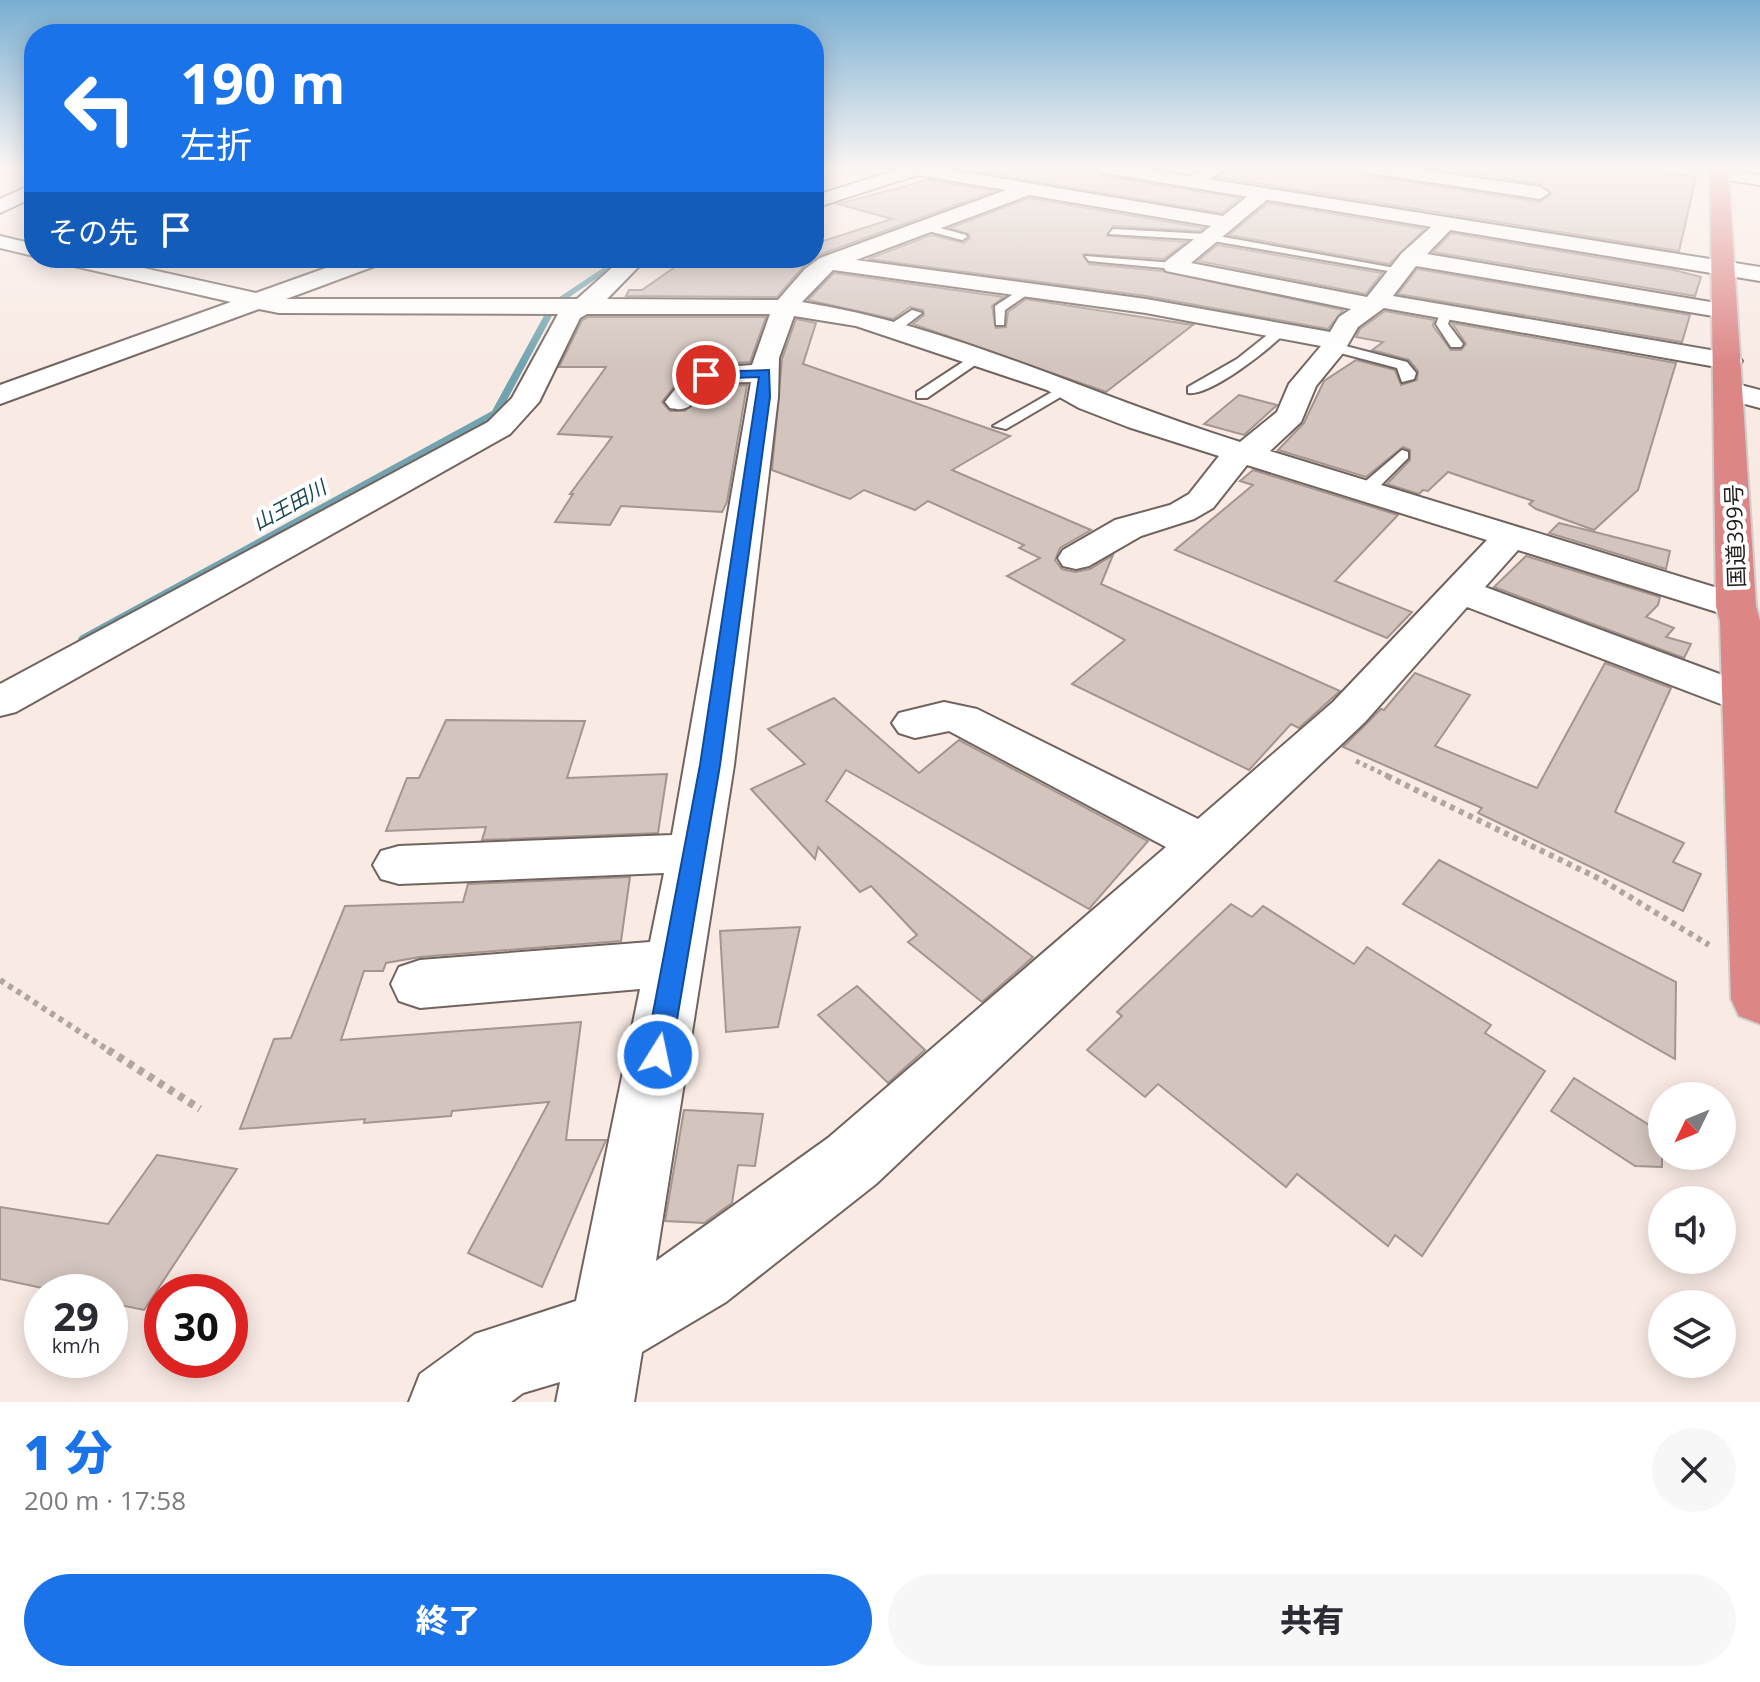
<!DOCTYPE html>
<html lang="ja">
<meta charset="utf-8">
<style>
body{margin:0;font-family:"Open Sans","Noto Sans JP",sans-serif;background:#f7f7f7;color:#2b2b33;height:100vh;display:flex;flex-direction:column;font-size:30px;white-space:nowrap}
*{box-sizing:border-box;margin:0}
p{font-size:26px;color:#7c7c81}
.icon{flex:none;width:44px;height:44px;fill:none;stroke:currentColor;stroke-width:2;stroke-linecap:round;stroke-linejoin:round}
.map{position:relative;height:1402px;overflow:hidden}
.side{display:flex;flex-direction:column;background:#fff;flex:1}
.side>*{flex:none}
.guide{position:absolute;left:24px;top:24px;width:800px;height:244px;border-radius:32px;box-shadow:0 4px 20px #0003;background:#1a73e8;color:#fff;overflow:hidden}
.needle{width:52px;rotate:227deg}
.fabs{position:absolute;left:1648px;top:1082px;display:grid;gap:16px}
.fabs a{display:grid;place-items:center;width:88px;height:88px;border-radius:50%;background:#fff;box-shadow:0 4px 20px #0003;font-size:40px}
.speed{position:absolute;left:24px;top:1274px;display:flex;gap:16px;font-size:40px;font-weight:700;text-align:center}
.speed>*{display:grid;place-content:center;width:104px;height:104px;border-radius:50%;background:#fff;box-shadow:0 4px 20px #0003;line-height:1}
.speed small{font-size:20px;font-weight:400}
.speed .limit{border:12px solid #d22;background:#fff;color:#111}
.pin{position:absolute;display:grid;place-items:center;width:68px;height:68px;color:#fff;margin:-34px;border:4px solid #fff;border-radius:50%;box-shadow:0 2px 8px #0007}
.me{position:absolute;width:88px;margin:-44px;rotate:10deg;stroke-linejoin:round;filter:drop-shadow(0 0 6px #0008)}
.turn{display:flex;align-items:center;gap:28px;height:168px;padding:0 24px;font-size:36px}
.turn .icon{width:104px;height:104px;stroke-width:2.5}
.turn b{display:block;font-size:56px;line-height:68px}
.then{display:flex;align-items:center;height:76px;padding:0 24px;background:#0003;gap:16px;font-size:30px}
.round{display:grid;place-items:center;flex:none;width:84px;height:84px;border-radius:42px;background:#f7f7f7}
.head{display:flex;align-items:center;justify-content:space-between;height:136px;padding:0 24px}
h1{font-size:48px;font-weight:800;line-height:60px;color:#1a73e8}
.cta{display:flex;gap:16px;margin-top:auto;padding:16px 24px}
.cta a{flex:1;height:92px;border-radius:48px;background:#1a73e8;color:#fff;font-size:32px;font-weight:800;line-height:92px;text-align:center}
.cta a+a{background:#f7f7f7;color:#2b2b33}
.map>svg:first-child{display:block}
</style>
<div class="map">
<svg width="1760" height="1402" viewBox="0 0 1760 1402">
<rect width="100%" height="100%" fill="#f9eae4"/>
<g fill="none" stroke-linecap="round" stroke-linejoin="round">
<g fill="#71a4b0" fill-rule="evenodd">
<path d="M 34,183 L 34,187 L 0,202 L 0,198 Z"/>
<path d="M 618,258 L 627,258 L 562,302 L 555,300 Z"/>
<path d="M 550,310 L 554,312 L 499,415 L 90,642 L 80,642 L 78,639 L 80,636 L 492,411 L 546,312 Z"/>
</g>
</g>
<g fill="#d3c5be" stroke="#a3958f" stroke-width="2">
<path d="M 972,168 L 1092,168 L 1104,176 L 1240,198 L 1222,213 L 967,170 Z"/>
<path d="M 1229,168 L 1358,168 L 1370,176 L 1540,202 L 1552,194 L 1540,184 L 1431,168 L 1648,168 L 1696,177 L 1679,251 L 1217,177 Z"/>
<path d="M 928,180 L 994,191 L 819,255 L 803,267 L 777,297 L 626,296 L 629,290 L 642,290 L 675,267 L 681,267 L 694,258 L 814,258 L 814,244 L 892,219 L 838,204 Z"/>
<path d="M 1029,198 L 1204,228 L 1200,231 L 1113,226 L 1107,236 L 1186,242 L 1164,259 L 1083,254 L 1089,264 L 1162,271 L 1343,310 L 1328,329 L 1146,296 L 868,259 L 931,235 L 964,243 L 970,238 L 969,234 L 950,228 Z"/>
<path d="M 1268,203 L 1425,229 L 1389,264 L 1229,235 Z"/>
<path d="M 1451,233 L 1674,270 L 1701,277 L 1695,296 L 1433,252 Z"/>
<path d="M 1217,245 L 1382,273 L 1366,294 L 1198,261 Z"/>
<path d="M 1417,269 L 1690,315 L 1682,342 L 1398,294 Z"/>
<path d="M 834,273 L 1004,297 L 992,306 L 996,328 L 1006,327 L 1008,312 L 1026,299 L 1193,325 L 1106,392 L 913,324 L 924,315 L 923,310 L 910,307 L 893,319 L 808,300 Z"/>
<path d="M 1385,311 L 1434,320 L 1433,326 L 1451,350 L 1461,350 L 1466,344 L 1452,323 L 1676,363 L 1638,490 L 1594,530 L 1536,509 L 1529,504 L 1533,501 L 1448,472 L 1428,491 L 1423,490 L 1419,494 L 1387,484 L 1410,460 L 1410,450 L 1403,447 L 1366,477 L 1278,450 L 1304,423 L 1324,381 L 1356,360 L 1395,370 L 1401,385 L 1417,380 L 1418,371 L 1409,360 L 1372,350 L 1383,342 L 1356,337 L 1360,329 Z"/>
<path d="M 588,317 L 766,317 L 750,362 L 695,366 L 686,371 L 662,402 L 670,411 L 685,411 L 712,386 L 747,385 L 727,502 L 722,512 L 621,506 L 610,525 L 555,522 L 573,494 L 570,494 L 612,437 L 558,434 L 606,367 L 559,367 L 582,320 Z"/>
<path d="M 796,319 L 816,323 L 803,364 L 1010,436 L 952,470 L 1091,530 L 1060,548 L 1055,560 L 1062,569 L 1075,572 L 1090,569 L 1113,555 L 1101,584 L 1340,691 L 1299,728 L 1291,724 L 1249,770 L 1072,684 L 1125,640 L 1007,576 L 1040,558 L 1019,548 L 1024,545 L 928,501 L 915,510 L 864,490 L 850,499 L 772,470 L 782,359 Z"/>
<path d="M 1239,395 L 1277,405 L 1244,435 L 1204,424 Z"/>
<path d="M 1253,470 L 1398,515 L 1335,581 L 1412,612 L 1387,638 L 1175,550 L 1253,485 L 1240,481 Z"/>
<path d="M 1559,523 L 1670,551 L 1666,569 L 1549,533 Z"/>
<path d="M 1526,556 L 1660,597 L 1658,605 L 1646,617 L 1674,628 L 1666,637 L 1691,644 L 1684,658 L 1494,587 Z"/>
<path d="M 1605,663 L 1671,688 L 1615,812 L 1684,843 L 1673,862 L 1701,874 L 1683,911 L 1478,813 L 1482,808 L 1343,747 L 1381,709 L 1384,710 L 1415,673 L 1470,695 L 1435,746 L 1537,788 Z"/>
<path d="M 834,698 L 919,773 L 959,740 L 1148,841 L 1089,909 L 846,770 L 826,801 L 1033,957 L 982,1002 L 908,942 L 917,935 L 871,886 L 860,892 L 818,847 L 815,859 L 751,789 L 805,764 L 768,729 Z"/>
<path d="M 446,720 L 585,721 L 567,778 L 667,774 L 658,833 L 482,840 L 486,827 L 386,831 L 407,778 L 419,778 Z"/>
<path d="M 1439,860 L 1676,982 L 1675,1059 L 1403,904 Z"/>
<path d="M 630,877 L 621,941 L 420,957 L 386,963 L 383,971 L 364,971 L 341,1040 L 581,1022 L 566,1140 L 606,1140 L 542,1287 L 468,1253 L 549,1102 L 452,1111 L 451,1116 L 364,1123 L 365,1119 L 240,1129 L 274,1039 L 291,1038 L 345,906 L 463,902 L 468,884 Z"/>
<path d="M 1231,904 L 1252,917 L 1263,906 L 1354,964 L 1367,947 L 1491,1025 L 1485,1033 L 1545,1071 L 1422,1256 L 1395,1235 L 1388,1246 L 1297,1174 L 1286,1187 L 1158,1084 L 1145,1097 L 1087,1050 L 1122,1016 L 1117,1012 Z"/>
<path d="M 800,927 L 778,1027 L 726,1032 L 720,931 Z"/>
<path d="M 857,986 L 925,1050 L 888,1083 L 818,1015 Z"/>
<path d="M 1574,1078 L 1662,1133 L 1662,1167 L 1635,1166 L 1551,1111 Z"/>
<path d="M 684,1110 L 763,1114 L 755,1166 L 738,1165 L 732,1203 L 704,1223 L 665,1221 Z"/>
<path d="M 157,1155 L 237,1169 L 144,1310 L 110,1303 L 110,1292 L 61,1292 L 0,1279 L 0,1207 L 108,1224 Z"/>
</g>
<g fill="none" stroke-linecap="round" stroke-linejoin="round">
<g stroke="#71645f" stroke-width="4">
<g id="lane">
<path d="M 925,224 L 966,235 L 967,237 L 962,240 L 921,229 Z"/>
<path d="M 1113,229 L 1207,234 L 1406,270 L 1400,273 L 1207,240 L 1109,234 Z"/>
<path d="M 1085,256 L 1174,263 L 1180,266 L 1174,269 L 1089,261 Z"/>
<path d="M 1024,287 L 1034,290 L 1005,310 L 1004,325 L 996,325 L 995,306 Z"/>
<path d="M 1442,309 L 1452,312 L 1448,324 L 1463,344 L 1461,347 L 1451,347 L 1436,324 Z"/>
<path d="M 912,310 L 922,313 L 896,333 L 886,333 L 886,327 Z"/>
<path d="M 1276,328 L 1287,331 C 1271,348 1211,396 1188,393 L 1188,387 L 1237,359 Z"/>
<path d="M 1334,343 L 1407,362 L 1416,373 L 1414,379 L 1402,382 L 1397,368 L 1329,350 L 1329,344 Z"/>
<path d="M 972,356 L 984,359 L 927,398 L 917,398 L 917,392 Z"/>
<path d="M 1064,385 L 1069,386 L 1069,392 L 1006,429 L 993,426 Z"/>
<path d="M 1402,450 L 1408,452 L 1408,458 L 1372,494 L 1360,494 L 1360,486 Z"/>
</g>
</g>
<g stroke="#71645f" stroke-width="4">
<g id="street">
<path d="M 903,168 L 939,168 L 1223,216 L 1255,190 L 1269,190 L 1269,198 L 1191,263 L 1367,297 L 1402,253 L 1440,219 L 1447,217 L 1457,223 L 1427,254 L 1734,306 L 1737,311 L 1725,318 L 1416,266 L 1393,296 L 1728,353 L 1738,355 L 1742,361 L 1738,367 L 1728,369 L 1384,308 L 1358,327 L 1343,353 L 1316,386 L 1301,422 L 1270,451 L 1750,598 L 1756,606 L 1750,614 L 1736,618 L 1518,550 L 1485,587 L 1760,689 L 1760,719 L 1467,607 L 1365,722 L 876,1184 L 726,1302 L 642,1352 L 634,1402 L 556,1402 L 560,1382 L 523,1393 L 511,1402 L 409,1402 L 420,1374 L 475,1334 L 576,1301 L 640,989 L 420,1008 L 399,1001 L 391,984 L 399,967 L 420,960 L 650,942 L 664,873 L 399,884 L 381,879 L 373,865 L 381,851 L 399,846 L 672,835 L 751,382 L 711,383 C 695,396 694,414 670,408 L 665,402 L 688,373 L 696,369 L 752,365 L 770,314 L 587,314 L 580,318 L 539,402 L 510,434 L 16,712 L 0,716 L 0,684 L 488,422 L 512,398 L 558,314 L 279,313 L 259,309 L 0,404 L 0,385 L 231,302 L 61,263 L 58,258 L 98,258 L 256,293 L 354,258 L 386,258 L 383,263 L 286,299 L 577,299 L 623,258 L 647,258 L 607,299 L 778,300 L 805,269 L 820,258 L 1006,190 L 917,175 L 814,208 L 814,196 ZM 1029,195 L 1211,226 L 1166,261 L 1163,266 L 1166,271 L 1351,309 L 1339,317 L 1330,332 L 1146,299 L 856,260 ZM 833,270 L 1146,313 L 1321,346 L 1289,384 L 1277,412 L 1240,442 C 1094,397 955,326 802,302 ZM 794,316 L 856,326 L 1047,390 L 1079,408 L 1128,427 L 1219,456 L 1189,494 L 1170,505 L 1115,520 L 1063,550 L 1058,558 L 1063,566 L 1076,569 L 1089,566 L 1141,536 L 1194,519 L 1213,508 L 1247,465 L 1487,540 L 1333,702 L 1198,819 L 977,709 L 944,702 L 899,713 L 892,723 L 899,733 L 915,738 L 949,731 L 1166,847 L 828,1138 L 656,1261 L 734,765 L 778,397 L 779,358 Z"/>
<path d="M 1204,168 L 1226,168 L 1199,186 L 1187,186 L 1187,178 Z"/>
<path d="M 1361,168 L 1408,168 L 1540,187 L 1549,193 L 1540,199 L 1370,173 Z"/>
<path d="M 1720,169 L 1760,175 L 1760,185 L 1714,178 L 1711,174 Z"/>
<path d="M 34,184 L 34,197 L 0,213 L 0,199 Z"/>
<path d="M 0,236 L 34,244 L 34,256 L 0,248 Z"/>
<path d="M 1729,382 L 1760,390 L 1760,408 L 1719,397 L 1715,391 L 1719,385 Z"/>
</g>
</g>
<g stroke="#71645f" stroke-width="4">
<path id="secondary" d="M 1095,168 L 1139,168 L 1760,267 L 1760,281 L 1104,173 Z"/>
</g>
<g stroke="#cfcecd" stroke-width="4">
<path id="highway" d="M 1710,168 L 1728,168 L 1756,606 L 1760,621 L 1760,1024 L 1739,1016 L 1731,999 L 1720,621 L 1716,606 Z"/>
</g>
<path stroke="#b0a5a0" stroke-width="5" stroke-dasharray="4 4" stroke-linecap="butt" d="M 1356,761 L 1392,778"/>
<g stroke="#b0a5a0" stroke-width="6" stroke-dasharray="5 5" stroke-linecap="butt">
<path d="M 1387,776 L 1602,880 L 1709,945"/>
<path d="M 0,980 L 111,1052"/>
</g>
<path stroke="#b0a5a0" stroke-width="8" stroke-dasharray="6 6" stroke-linecap="butt" d="M 108,1050 L 200,1109"/>
<use href="#lane" fill="#fff" fill-rule="evenodd"/>
<use href="#street" fill="#fff" fill-rule="evenodd"/>
<use href="#secondary" fill="#fff" fill-rule="evenodd"/>
<use href="#highway" fill="#dc8686" fill-rule="evenodd"/>
</g>
<linearGradient id="sky" x2="0" y2="1"><stop stop-color="#78aed2"/><stop offset="0.46" stop-color="#fcf6f3"/><stop offset="1" stop-color="#fcf6f3" stop-opacity="0"/></linearGradient>
<rect width="1760" height="365" fill="url(#sky)"/>
<path fill="#1a73e8" stroke="#114b97" stroke-width="2" d="M 769,370 L 770,397 L 720,765 L 671,1055 L 667,1063 L 658,1066 L 649,1063 L 645,1055 L 700,765 L 759,377 L 706,379 L 701,375 L 706,372 Z"/>
<g text-anchor="middle" dominant-baseline="central" stroke-width="8" stroke-linejoin="round" paint-order="stroke">
<g font-size="20" font-style="italic" fill="#1a4851" stroke="#fff">
<text transform="translate(289 505) rotate(-29)">山王田川</text>
</g>
<g font-size="22" fill="#241f1d" stroke="#fff">
<text transform="translate(1734 536) rotate(-92)">国道399号</text>
</g>
</g>
</svg>
<div class="fabs">
<a><svg class="needle" viewBox="-14 -14 28 28"><path d="M0-13l5 13h-10z" fill="#e53935"/><path d="M0 13l5-13h-10z" fill="#7c7c81"/></svg></a>
<a><svg class="icon" aria-label="sound" viewBox="0 0 24 24"><path d="M4 9h4l5-4v14l-5-4H4zM17 9q2 3 0 6"/></svg></a>
<a><svg class="icon" aria-label="layers" viewBox="0 0 24 24"><path d="M12 4l9 5-9 5-9-5zM3 14l9 5 9-5"/></svg></a>
</div>
<div class="speed"><div>29<small>km/h</small></div><div class="limit">30</div></div>
<div class="pin" style="left:706px;top:375px;background:#d93025"><svg class="icon" aria-label="arrive" viewBox="0 0 24 24"><path d="M6 21V4h12l-3 4 3 4H6"/></svg></div>
<svg class="me" style="left:658px;top:1055px" viewBox="-20 -20 40 40"><circle r="17" fill="#1a73e8" stroke="#fff" stroke-width="3"/><path d="M0-11L8 9 0 5-8 9z" fill="#fff"/></svg>
<div class="guide">
<div class="turn"><svg class="icon" aria-label="left" viewBox="0 0 24 24"><path d="M17 20v-9H6M10 6l-5 5 5 5"/></svg><div><b>190 m</b>左折</div></div>
<div class="then">その先<svg class="icon" aria-label="arrive" viewBox="0 0 24 24"><path d="M6 21V4h12l-3 4 3 4H6"/></svg></div>
</div>
</div>
<section class="side">
<div class="head"><div><h1>1 分</h1><p>200 m · 17:58</p></div><a class="round"><svg class="icon" aria-label="close" viewBox="0 0 24 24"><path d="M6 6l12 12M18 6L6 18"/></svg></a></div>
<div class="cta"><a>終了</a><a>共有</a></div>
</section>
